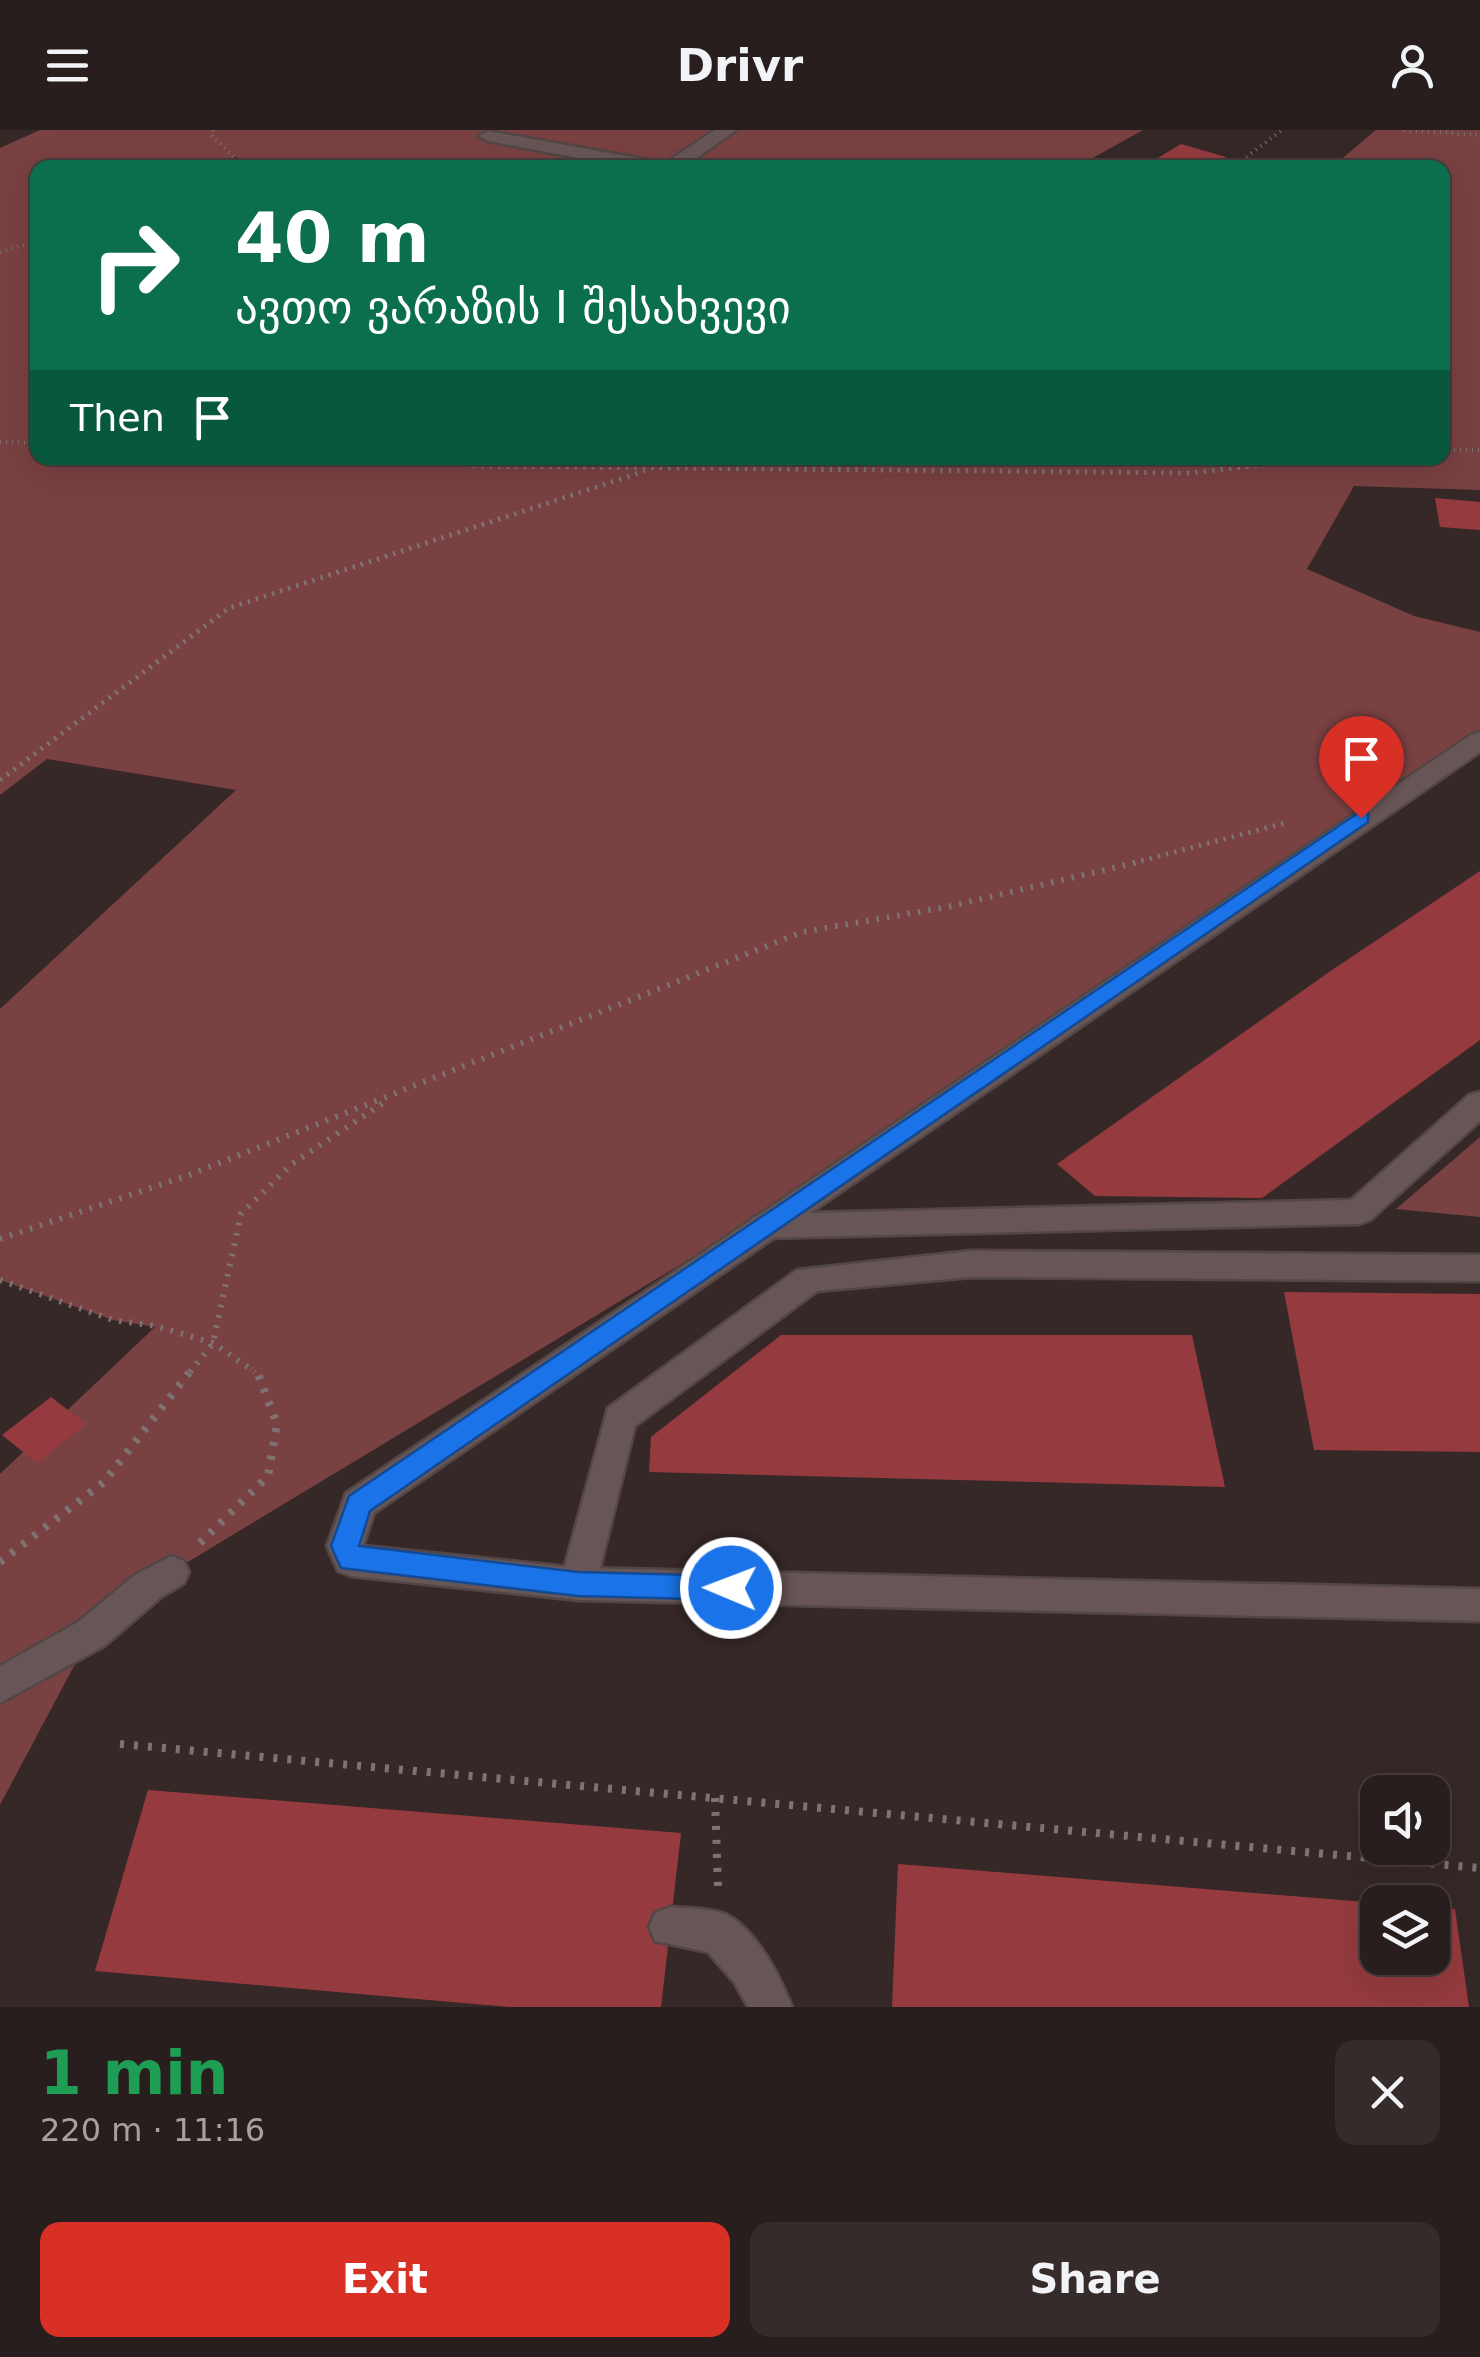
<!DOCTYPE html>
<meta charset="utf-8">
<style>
body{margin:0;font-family:"DejaVu Sans","Noto Sans Georgian",sans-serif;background:#352b2b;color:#f1f3f6;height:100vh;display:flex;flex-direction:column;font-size:38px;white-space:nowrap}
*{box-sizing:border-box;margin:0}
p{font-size:32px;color:#a5a2a4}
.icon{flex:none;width:55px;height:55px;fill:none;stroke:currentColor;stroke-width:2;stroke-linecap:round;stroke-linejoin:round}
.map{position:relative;height:1877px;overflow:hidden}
.details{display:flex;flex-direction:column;background:#291e1e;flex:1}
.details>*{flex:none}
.banner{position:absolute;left:30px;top:30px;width:1420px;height:305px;border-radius:20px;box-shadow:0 10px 40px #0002,0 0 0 2px #453c3c;background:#0b6e4f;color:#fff;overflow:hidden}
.buttons{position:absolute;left:1360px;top:1645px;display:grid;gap:20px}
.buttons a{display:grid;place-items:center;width:90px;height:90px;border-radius:20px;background:#291e1e;box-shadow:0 10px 40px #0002,0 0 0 2px #453c3c;font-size:50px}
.pin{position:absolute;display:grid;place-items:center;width:85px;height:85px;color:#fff;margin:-102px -42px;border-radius:50% 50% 50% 0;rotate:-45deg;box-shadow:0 0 10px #0007}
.pin .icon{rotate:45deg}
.me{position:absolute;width:110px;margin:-55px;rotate:271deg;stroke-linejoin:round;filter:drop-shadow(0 0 8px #0008)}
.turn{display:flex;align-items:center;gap:35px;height:210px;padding:0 40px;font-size:45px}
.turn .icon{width:130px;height:130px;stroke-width:2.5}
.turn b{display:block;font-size:70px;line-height:85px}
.then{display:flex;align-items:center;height:95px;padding:0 40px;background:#0003;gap:20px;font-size:38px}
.round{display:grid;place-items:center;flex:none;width:105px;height:105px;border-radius:20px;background:#352b2b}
.overview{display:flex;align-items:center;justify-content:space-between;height:170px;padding:0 40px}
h1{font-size:60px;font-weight:600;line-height:75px;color:#1e9e55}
.primary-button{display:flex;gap:20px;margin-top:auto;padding:20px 40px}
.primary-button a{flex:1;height:115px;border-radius:20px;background:#d93025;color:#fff;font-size:40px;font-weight:600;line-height:115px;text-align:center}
.primary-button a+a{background:#352b2b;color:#f1f3f6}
header{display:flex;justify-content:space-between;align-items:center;height:130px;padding:0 40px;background:#291e1e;font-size:45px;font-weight:600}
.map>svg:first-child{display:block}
</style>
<header><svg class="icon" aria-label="menu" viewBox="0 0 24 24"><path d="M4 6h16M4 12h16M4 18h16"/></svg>Drivr<svg class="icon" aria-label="person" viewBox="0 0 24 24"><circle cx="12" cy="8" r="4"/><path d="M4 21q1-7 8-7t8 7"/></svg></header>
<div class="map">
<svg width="1480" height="1877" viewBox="0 0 1480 1877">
<rect width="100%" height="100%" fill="#372828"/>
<g fill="#7a4142">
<path d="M 40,0 L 1143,0 L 1075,38 L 293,38 L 234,27 L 233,37 L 38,38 L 38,328 L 1442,328 L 1442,38 L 1332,37 L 1376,0 L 1480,0 L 1480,360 L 1354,356 L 1307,439 L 1414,486 L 1480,502 L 1480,616 L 1423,658 L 683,1133 L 148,1456 L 91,1504 L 0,1675 L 0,1344 L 155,1197 L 113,1190 L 0,1150 L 0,879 L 236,660 L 47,629 L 0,665 L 0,18 Z"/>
<path d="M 1480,1007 L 1480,1087 L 1396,1079 Z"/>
</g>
<g fill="#953b3f">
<path d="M 1181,14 L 1226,27 L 1209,38 L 1141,38 Z"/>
<path d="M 1435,368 L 1480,372 L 1480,400 L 1440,397 Z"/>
<path d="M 1480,741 L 1480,910 L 1262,1068 L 1095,1066 L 1057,1034 L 1332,840 Z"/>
<path d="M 1284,1162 L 1480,1164 L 1480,1322 L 1314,1320 Z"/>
<path d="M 781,1205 L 1192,1205 L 1225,1357 L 649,1342 L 651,1307 Z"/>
<path d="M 51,1267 L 86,1294 L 37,1333 L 2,1305 Z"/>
<path d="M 148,1660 L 681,1703 L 661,1877 L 509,1877 L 95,1841 Z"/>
<path d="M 898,1734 L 1378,1773 L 1378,1828 L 1432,1828 L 1432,1777 L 1455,1779 L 1469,1877 L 892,1877 Z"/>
</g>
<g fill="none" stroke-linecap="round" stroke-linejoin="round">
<g stroke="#524646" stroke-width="5">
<g id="lane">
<path d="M 715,0 L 736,0 L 683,38 L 631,38 L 488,11 L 479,6 L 488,1 L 665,33 Z"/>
<path d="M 1480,962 L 1480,991 L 1370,1090 L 1359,1094 L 764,1108 L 753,1105 L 748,1096 L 753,1087 L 764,1084 L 1351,1070 L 1469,965 Z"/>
<path d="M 971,1121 L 1480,1125 L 1480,1151 L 971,1147 L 817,1161 L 635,1296 L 596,1454 L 591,1465 L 578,1470 L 565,1465 L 560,1454 L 608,1278 L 797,1140 Z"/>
<path d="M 670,1777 C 689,1779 718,1777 734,1789 C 761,1809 780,1847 792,1877 L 748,1877 L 735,1853 L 708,1822 L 655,1811 L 649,1797 L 655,1783 Z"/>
</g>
</g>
<g stroke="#524646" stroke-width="5">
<g id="street">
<path d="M 1480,602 L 1480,622 L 374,1383 L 363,1416 L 578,1438 L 1480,1459 L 1480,1491 L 578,1470 L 351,1446 L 338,1441 L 327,1416 L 346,1363 L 1471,605 Z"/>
<path d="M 171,1426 L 184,1431 L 189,1442 L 184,1453 L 161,1467 L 104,1516 L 0,1573 L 0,1536 L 78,1492 L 135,1445 Z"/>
</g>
</g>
<g stroke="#7f7272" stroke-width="4" stroke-dasharray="1 5" stroke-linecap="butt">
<path d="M 213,0 L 211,5 L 234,27 L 233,38"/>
<path d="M 1404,0 L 1480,5"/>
<path d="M 1232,38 L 1282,0"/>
<path d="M 0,122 L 38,111"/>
<path d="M 0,312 L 38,313"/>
<path d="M 1442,320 L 1480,320"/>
</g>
<g stroke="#7f7272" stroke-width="5" stroke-dasharray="2.5 6" stroke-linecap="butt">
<path d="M 371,328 L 480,336 L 1190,343 L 1323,328"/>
<path d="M 667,335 L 700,328"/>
<path d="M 0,650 L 229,478 L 645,341"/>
<path d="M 1133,733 L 1289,692"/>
</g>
<g stroke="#7f7272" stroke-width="6" stroke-dasharray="2.5 8" stroke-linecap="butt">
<path d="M 0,1109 L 189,1045 L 802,802 L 947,777 L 1143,731"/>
<path d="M 0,1150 L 113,1190 L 156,1196 L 213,1213 L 255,1242"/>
<path d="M 190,1242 L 213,1213 L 241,1084 L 292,1034 L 386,971"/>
</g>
<g stroke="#7f7272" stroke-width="8" stroke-dasharray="4 10" stroke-linecap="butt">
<path d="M 200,1413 L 268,1346 L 277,1294 L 258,1244 L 251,1239"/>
<path d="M 0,1432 L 104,1352 L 192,1239"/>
<path d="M 120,1614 L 1480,1738"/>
<path d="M 715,1668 L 718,1757"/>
</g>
<use href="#lane" fill="#675655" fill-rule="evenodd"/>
<use href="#street" fill="#675655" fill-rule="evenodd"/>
</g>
<path fill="#1a73e8" stroke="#114b97" stroke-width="2.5" d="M 1361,681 L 1368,683 L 1368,692 L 370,1381 L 359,1416 L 578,1442 L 731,1446 L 741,1449 L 745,1458 L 741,1466 L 731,1470 L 578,1466 L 341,1438 L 331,1416 L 349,1366 Z"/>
</svg>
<div class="buttons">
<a><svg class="icon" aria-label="sound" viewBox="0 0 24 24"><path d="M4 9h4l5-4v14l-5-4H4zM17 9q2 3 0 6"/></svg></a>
<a><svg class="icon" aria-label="layers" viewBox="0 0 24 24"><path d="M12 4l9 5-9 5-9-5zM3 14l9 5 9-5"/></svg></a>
</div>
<div class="pin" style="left:1361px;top:688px;background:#d93025"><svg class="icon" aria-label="arrive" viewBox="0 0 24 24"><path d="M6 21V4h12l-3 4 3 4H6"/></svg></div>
<svg class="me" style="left:731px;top:1458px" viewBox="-20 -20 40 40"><circle r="17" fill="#1a73e8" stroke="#fff" stroke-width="3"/><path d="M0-11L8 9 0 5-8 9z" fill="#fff"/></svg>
<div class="banner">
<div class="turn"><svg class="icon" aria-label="right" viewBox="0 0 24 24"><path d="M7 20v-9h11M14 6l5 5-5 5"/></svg><div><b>40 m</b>ავთო ვარაზის I შესახვევი</div></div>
<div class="then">Then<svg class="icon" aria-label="arrive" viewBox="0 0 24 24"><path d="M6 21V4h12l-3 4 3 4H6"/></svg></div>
</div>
</div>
<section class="details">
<div class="overview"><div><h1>1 min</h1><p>220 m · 11:16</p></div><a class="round"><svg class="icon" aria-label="close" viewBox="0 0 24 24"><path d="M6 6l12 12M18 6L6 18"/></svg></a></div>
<div class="primary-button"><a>Exit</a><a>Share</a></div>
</section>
